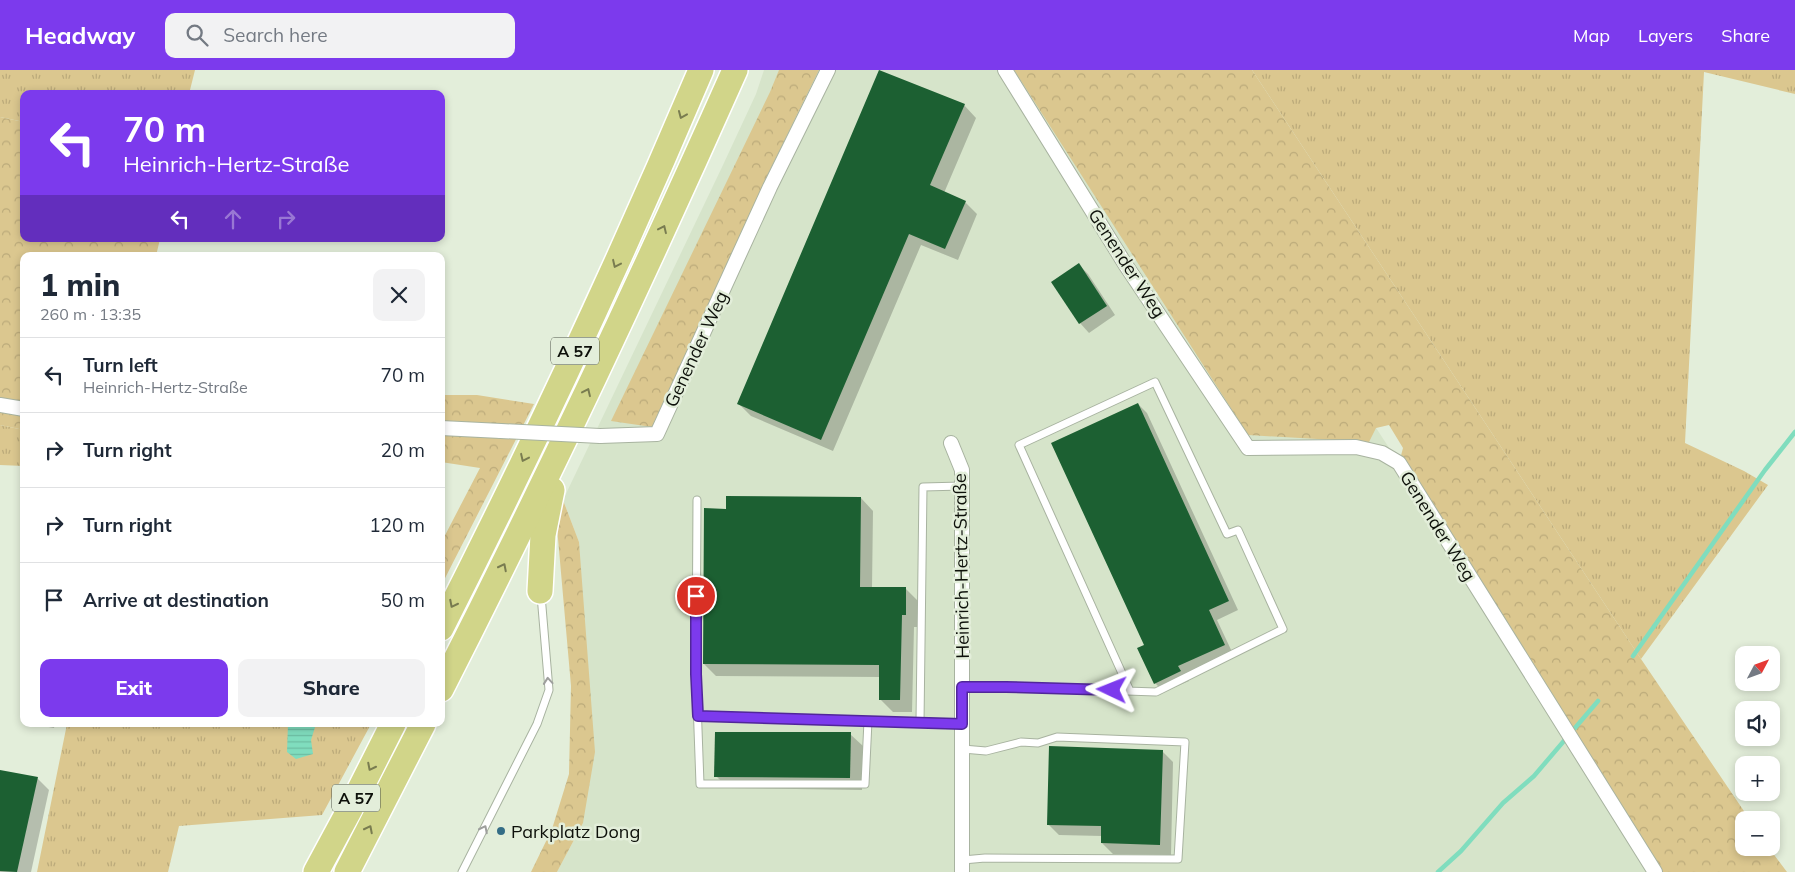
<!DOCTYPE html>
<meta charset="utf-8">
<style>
body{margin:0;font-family:Mulish,sans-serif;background:#f2f2f3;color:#1f2937;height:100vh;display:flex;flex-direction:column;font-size:19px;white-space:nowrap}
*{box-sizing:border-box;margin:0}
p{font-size:16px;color:#747a83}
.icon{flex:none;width:28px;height:28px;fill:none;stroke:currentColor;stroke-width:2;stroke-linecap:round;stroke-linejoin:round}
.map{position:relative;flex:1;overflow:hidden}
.side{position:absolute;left:20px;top:182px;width:425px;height:475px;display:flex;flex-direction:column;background:#fff;border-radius:10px;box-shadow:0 2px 8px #0003}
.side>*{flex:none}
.guide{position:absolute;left:20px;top:20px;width:425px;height:152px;border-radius:10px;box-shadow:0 2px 8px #0003;background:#7c3aed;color:#fff;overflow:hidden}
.needle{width:32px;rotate:49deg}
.buttons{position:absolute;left:1735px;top:576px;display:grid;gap:10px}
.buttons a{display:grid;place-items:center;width:45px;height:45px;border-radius:10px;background:#fff;box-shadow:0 2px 8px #0003;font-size:25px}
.pin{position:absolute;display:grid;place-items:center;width:42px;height:42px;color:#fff;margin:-21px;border:2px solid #fff;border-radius:50%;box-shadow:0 1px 5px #0007}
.me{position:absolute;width:55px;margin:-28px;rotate:272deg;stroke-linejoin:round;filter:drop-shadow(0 0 4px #0008)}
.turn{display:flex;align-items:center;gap:18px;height:105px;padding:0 20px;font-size:22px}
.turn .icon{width:65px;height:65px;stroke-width:2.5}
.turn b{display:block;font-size:35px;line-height:42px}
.lanes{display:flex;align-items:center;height:48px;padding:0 20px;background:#0003;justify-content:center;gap:25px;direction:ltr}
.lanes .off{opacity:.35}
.round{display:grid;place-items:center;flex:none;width:52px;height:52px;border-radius:10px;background:#f2f2f3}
.summary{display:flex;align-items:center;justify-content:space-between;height:85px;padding:0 20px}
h1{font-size:30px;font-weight:800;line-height:38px}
.cta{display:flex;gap:10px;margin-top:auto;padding:10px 20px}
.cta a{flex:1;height:58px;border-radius:10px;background:#7c3aed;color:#fff;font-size:20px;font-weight:800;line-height:58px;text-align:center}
.cta a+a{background:#f2f2f3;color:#1f2937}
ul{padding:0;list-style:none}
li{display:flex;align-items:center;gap:15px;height:75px;padding:0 20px;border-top:1px solid #e0e1e3}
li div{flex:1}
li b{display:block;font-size:19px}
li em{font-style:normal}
header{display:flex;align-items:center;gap:30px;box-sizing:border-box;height:70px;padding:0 25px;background:#7c3aed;color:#fff}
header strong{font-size:24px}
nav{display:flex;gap:28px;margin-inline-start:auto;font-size:18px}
.search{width:350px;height:45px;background:#f2f2f3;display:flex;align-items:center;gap:12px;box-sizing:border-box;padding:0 18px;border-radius:10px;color:#747a83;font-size:19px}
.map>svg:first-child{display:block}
</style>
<header>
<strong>Headway</strong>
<div class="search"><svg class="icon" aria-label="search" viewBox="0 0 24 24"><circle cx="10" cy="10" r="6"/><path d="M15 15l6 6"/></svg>Search here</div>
<nav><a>Map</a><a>Layers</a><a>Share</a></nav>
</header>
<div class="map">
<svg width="1795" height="802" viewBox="0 0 1795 802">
<defs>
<pattern id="grass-tufts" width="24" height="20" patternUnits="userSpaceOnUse" patternTransform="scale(1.25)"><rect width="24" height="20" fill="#dbc78f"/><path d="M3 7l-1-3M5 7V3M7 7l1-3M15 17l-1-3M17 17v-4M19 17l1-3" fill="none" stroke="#bbaa7a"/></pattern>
<pattern id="forest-crowns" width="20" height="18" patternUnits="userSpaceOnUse" patternTransform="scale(1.25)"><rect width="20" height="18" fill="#dbc78f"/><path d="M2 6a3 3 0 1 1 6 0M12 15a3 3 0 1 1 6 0" fill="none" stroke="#bbaa7a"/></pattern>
<pattern id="water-rules" width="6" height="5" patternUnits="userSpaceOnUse" patternTransform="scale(1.25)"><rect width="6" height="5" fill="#80ddbe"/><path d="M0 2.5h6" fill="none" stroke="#6dbda2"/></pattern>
</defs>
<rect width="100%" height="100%" fill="#e3eeda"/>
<path fill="#d6e4ca" d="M 764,0 L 1142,0 L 1399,393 L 1653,802 L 557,802 L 583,753 L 579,472 L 563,430 L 723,95 L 756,24 Z"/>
<g fill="url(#grass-tufts)">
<path d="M 0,0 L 195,0 L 189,24 L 24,24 L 24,52 L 0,47 Z"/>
<path d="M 1252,0 L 1795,0 L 1795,24 L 1704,2 L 1685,373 L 1744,401 L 1768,415 L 1641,589 Z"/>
<path d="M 0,355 L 24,360 L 24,396 L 0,395 Z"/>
<path d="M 67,654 L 371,654 L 322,745 L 179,756 L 168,802 L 37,802 Z"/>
</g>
<g fill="url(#forest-crowns)">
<path d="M 779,0 L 819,0 L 771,98 L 652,357 L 611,351 L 770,22 Z"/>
<path d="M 1014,0 L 1252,0 L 1641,589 L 1750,750 L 1744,750 L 1744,778 L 1769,778 L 1787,802 L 1655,802 L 1399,393 L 1403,378 L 1389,355 L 1376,358 L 1369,372 L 1248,365 Z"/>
<path d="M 0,47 L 24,52 L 24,169 L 160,169 L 156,186 L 24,186 L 24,360 L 0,355 Z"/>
<path d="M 441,325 L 477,325 L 534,334 L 441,516 L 441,473 L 480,398 L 441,392 Z"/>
<path d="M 563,430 L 579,472 L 595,682 L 583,753 L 557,802 L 531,802 L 552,759 L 569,704 L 571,616 L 556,446 Z"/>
</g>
<path fill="url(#water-rules)" d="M 288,654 L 316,654 L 311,670 L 313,684 L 296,689 L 287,682 Z"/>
<g fill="#0003">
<path d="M 964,35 L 976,48 L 944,123 L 965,132 L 977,144 L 958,190 L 921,175 L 833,381 L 751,346 L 738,333 Z"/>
<path d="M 1079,195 L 1088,204 L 1115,245 L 1089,263 L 1080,253 Z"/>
<path d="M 1138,334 L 1147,343 L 1238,540 L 1217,550 L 1233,584 L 1187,605 L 1189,611 L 1164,622 L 1155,613 L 1145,576 Z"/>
<path d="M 861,428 L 873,441 L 872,518 L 906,519 L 918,531 L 918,557 L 914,557 L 912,642 L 893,642 L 880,629 L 881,607 L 716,606 L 704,594 L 727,440 Z"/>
<path d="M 32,654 L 55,654 L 54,658 Z"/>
<path d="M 850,664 L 863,676 L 862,720 L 728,718 L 716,706 Z"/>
<path d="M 1162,681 L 1173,692 L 1171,785 L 1113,784 L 1102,773 L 1102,766 L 1059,765 L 1048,754 Z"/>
<path d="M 0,701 L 37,708 L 49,720 L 31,802 L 0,802 Z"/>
</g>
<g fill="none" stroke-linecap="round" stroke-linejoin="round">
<g stroke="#80ddbe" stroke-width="4.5">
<path d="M 1633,586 L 1765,400 L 1795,362"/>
<path d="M 1438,802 L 1461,781 L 1503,733 L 1534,706 L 1598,631"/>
</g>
</g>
<g fill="#1c6032">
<path d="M 879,0 L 965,34 L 930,115 L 966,131 L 945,179 L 909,164 L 821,370 L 737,334 Z"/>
<path d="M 1079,193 L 1107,236 L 1079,254 L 1051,212 Z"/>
<path d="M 1138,333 L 1229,531 L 1209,540 L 1225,575 L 1178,596 L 1181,601 L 1154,614 L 1137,578 L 1144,575 L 1051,373 Z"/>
<path d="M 726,426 L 861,427 L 860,517 L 906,517 L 906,545 L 902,545 L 900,630 L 879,630 L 879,595 L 703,594 L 704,438 L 726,439 Z"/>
<path d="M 715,662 L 851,662 L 850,708 L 714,707 Z"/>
<path d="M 1049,676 L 1163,680 L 1160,775 L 1101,773 L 1101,756 L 1047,755 Z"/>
<path d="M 0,700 L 38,707 L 17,802 L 0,801 Z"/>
</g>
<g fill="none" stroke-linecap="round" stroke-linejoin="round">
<g stroke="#a8b3a0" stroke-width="9">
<g id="service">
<path d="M 697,430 L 696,604 L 700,714 L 865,714 L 868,651"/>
<path d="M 963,617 L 1006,617 L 1156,622 L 1283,559 L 1238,460 L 1227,464 L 1155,312 L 1019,375 L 1130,621"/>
<path d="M 699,646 L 963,654"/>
<path d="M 920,652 L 923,417 L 962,416"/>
<path d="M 963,790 L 985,788 L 1178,789 L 1185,672 L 1057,667 L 1038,673 L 1021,672 L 986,681 L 963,679"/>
<path d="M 462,802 L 537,654 L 549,620 L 541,525"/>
</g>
</g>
<g stroke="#a8b3a0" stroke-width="16">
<g id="minor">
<path d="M 1005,0 L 1125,194 L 1248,378 L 1356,377 L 1382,383 L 1399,393 L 1655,802"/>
<path d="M 0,335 L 24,339"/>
<path d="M 441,358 L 501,361"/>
<path d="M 600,366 L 657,364 L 770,117 L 828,0"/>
<path d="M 951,373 L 962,400 L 962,802"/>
</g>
</g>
<g stroke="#fff" stroke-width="28">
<g id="motorway">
<path d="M 540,521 L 543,465 L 552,420"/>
<path d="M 441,558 C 534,375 621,189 701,0"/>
<path d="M 441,619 C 545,415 642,209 735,0"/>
<path d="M 316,802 L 350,739 L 393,654"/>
<path d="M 347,802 L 423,654"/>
</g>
</g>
<use href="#service" stroke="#fff" stroke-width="7"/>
<use href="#minor" stroke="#fff" stroke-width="14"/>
<use href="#motorway" stroke="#d1d589" stroke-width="25"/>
<g stroke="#a8b3a0" stroke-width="16" stroke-linecap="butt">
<path id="minor-bridge" d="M 501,361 L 600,366"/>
</g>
<use href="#minor-bridge" stroke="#fff" stroke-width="14"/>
</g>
<defs><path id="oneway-chevron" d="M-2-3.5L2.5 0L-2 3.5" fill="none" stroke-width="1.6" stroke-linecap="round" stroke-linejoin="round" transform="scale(1.25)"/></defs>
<g stroke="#797c50">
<use href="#oneway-chevron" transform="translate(682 45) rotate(113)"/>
<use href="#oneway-chevron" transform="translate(663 159) rotate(-65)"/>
<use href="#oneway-chevron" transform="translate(616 194) rotate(115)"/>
<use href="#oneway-chevron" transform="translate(587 322) rotate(-65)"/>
<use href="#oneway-chevron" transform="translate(524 388) rotate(115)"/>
<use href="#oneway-chevron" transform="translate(503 497) rotate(-63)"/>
<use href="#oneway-chevron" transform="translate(453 534) rotate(117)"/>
<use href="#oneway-chevron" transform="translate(371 697) rotate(117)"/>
<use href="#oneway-chevron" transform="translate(369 759) rotate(-63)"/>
</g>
<g stroke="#9e9f9d">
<use href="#oneway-chevron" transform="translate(548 611) rotate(-95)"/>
<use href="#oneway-chevron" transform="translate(484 759) rotate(-63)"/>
</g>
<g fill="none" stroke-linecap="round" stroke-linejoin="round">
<g stroke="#51269a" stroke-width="12">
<path id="route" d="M 696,526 L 696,604 L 698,646 L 962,654 L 962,617 L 1006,617 L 1112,620"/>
</g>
<use href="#route" stroke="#7c3aed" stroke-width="9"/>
</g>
<circle fill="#346d86" stroke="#e3eeda" stroke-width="2" cx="501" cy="761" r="5"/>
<g text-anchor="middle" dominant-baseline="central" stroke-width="5" stroke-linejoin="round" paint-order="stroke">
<g fill="#e3eeda" stroke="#4d5348" stroke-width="1">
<rect x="551" y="267.5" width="48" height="27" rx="4"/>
<rect x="332" y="714.5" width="48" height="27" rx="4"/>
</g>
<g font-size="16" font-weight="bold" fill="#0d100a">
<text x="575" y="281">A 57</text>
<text x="356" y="728">A 57</text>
</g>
<g font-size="18" fill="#0d100a" stroke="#e3eeda">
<text transform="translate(1127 193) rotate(57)">Genender Weg</text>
<text transform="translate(696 279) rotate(-65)">Genender Weg</text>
<text transform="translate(1438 456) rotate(58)">Genender Weg</text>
<text transform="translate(961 496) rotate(-91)">Heinrich-Hertz-Straße</text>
</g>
<g font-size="18" fill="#0d100a" stroke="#e3eeda" text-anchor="start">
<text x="511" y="761">Parkplatz Dong</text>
</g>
</g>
</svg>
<div class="buttons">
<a><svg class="needle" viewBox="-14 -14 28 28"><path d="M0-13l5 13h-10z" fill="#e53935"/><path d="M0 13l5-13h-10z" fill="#747a83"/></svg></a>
<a><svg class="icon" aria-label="sound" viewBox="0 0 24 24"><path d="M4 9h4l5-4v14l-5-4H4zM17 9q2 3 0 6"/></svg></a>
<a>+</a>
<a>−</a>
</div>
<div class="pin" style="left:696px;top:526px;background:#d93025"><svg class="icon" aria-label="arrive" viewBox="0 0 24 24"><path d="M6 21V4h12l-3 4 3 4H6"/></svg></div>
<svg class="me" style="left:1112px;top:620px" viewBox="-20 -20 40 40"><path d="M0-17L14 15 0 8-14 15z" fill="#7c3aed" stroke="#fff" stroke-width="4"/></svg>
<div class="guide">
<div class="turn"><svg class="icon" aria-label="left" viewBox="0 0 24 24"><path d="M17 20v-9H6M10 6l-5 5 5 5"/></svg><div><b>70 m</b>Heinrich-Hertz-Straße</div></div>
<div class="lanes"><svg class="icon" aria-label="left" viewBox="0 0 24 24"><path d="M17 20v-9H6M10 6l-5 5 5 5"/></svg><svg class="icon off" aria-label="ahead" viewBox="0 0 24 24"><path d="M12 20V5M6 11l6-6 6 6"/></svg><svg class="icon off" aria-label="right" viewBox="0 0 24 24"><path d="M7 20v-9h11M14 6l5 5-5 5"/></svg></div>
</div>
<section class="side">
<div class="summary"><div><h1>1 min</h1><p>260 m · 13:35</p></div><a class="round"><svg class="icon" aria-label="close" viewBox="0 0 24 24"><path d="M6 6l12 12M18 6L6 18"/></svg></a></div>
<ul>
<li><svg class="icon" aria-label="left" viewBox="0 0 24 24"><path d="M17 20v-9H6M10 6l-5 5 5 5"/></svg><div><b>Turn left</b><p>Heinrich-Hertz-Straße</p></div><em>70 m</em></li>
<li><svg class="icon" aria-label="right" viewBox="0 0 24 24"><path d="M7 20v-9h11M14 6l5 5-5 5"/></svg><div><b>Turn right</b></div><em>20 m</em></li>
<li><svg class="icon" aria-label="right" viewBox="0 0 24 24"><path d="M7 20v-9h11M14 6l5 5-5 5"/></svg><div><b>Turn right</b></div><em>120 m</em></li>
<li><svg class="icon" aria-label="arrive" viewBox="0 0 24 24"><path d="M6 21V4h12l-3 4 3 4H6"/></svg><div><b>Arrive at destination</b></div><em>50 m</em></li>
</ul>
<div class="cta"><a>Exit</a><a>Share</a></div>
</section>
</div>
